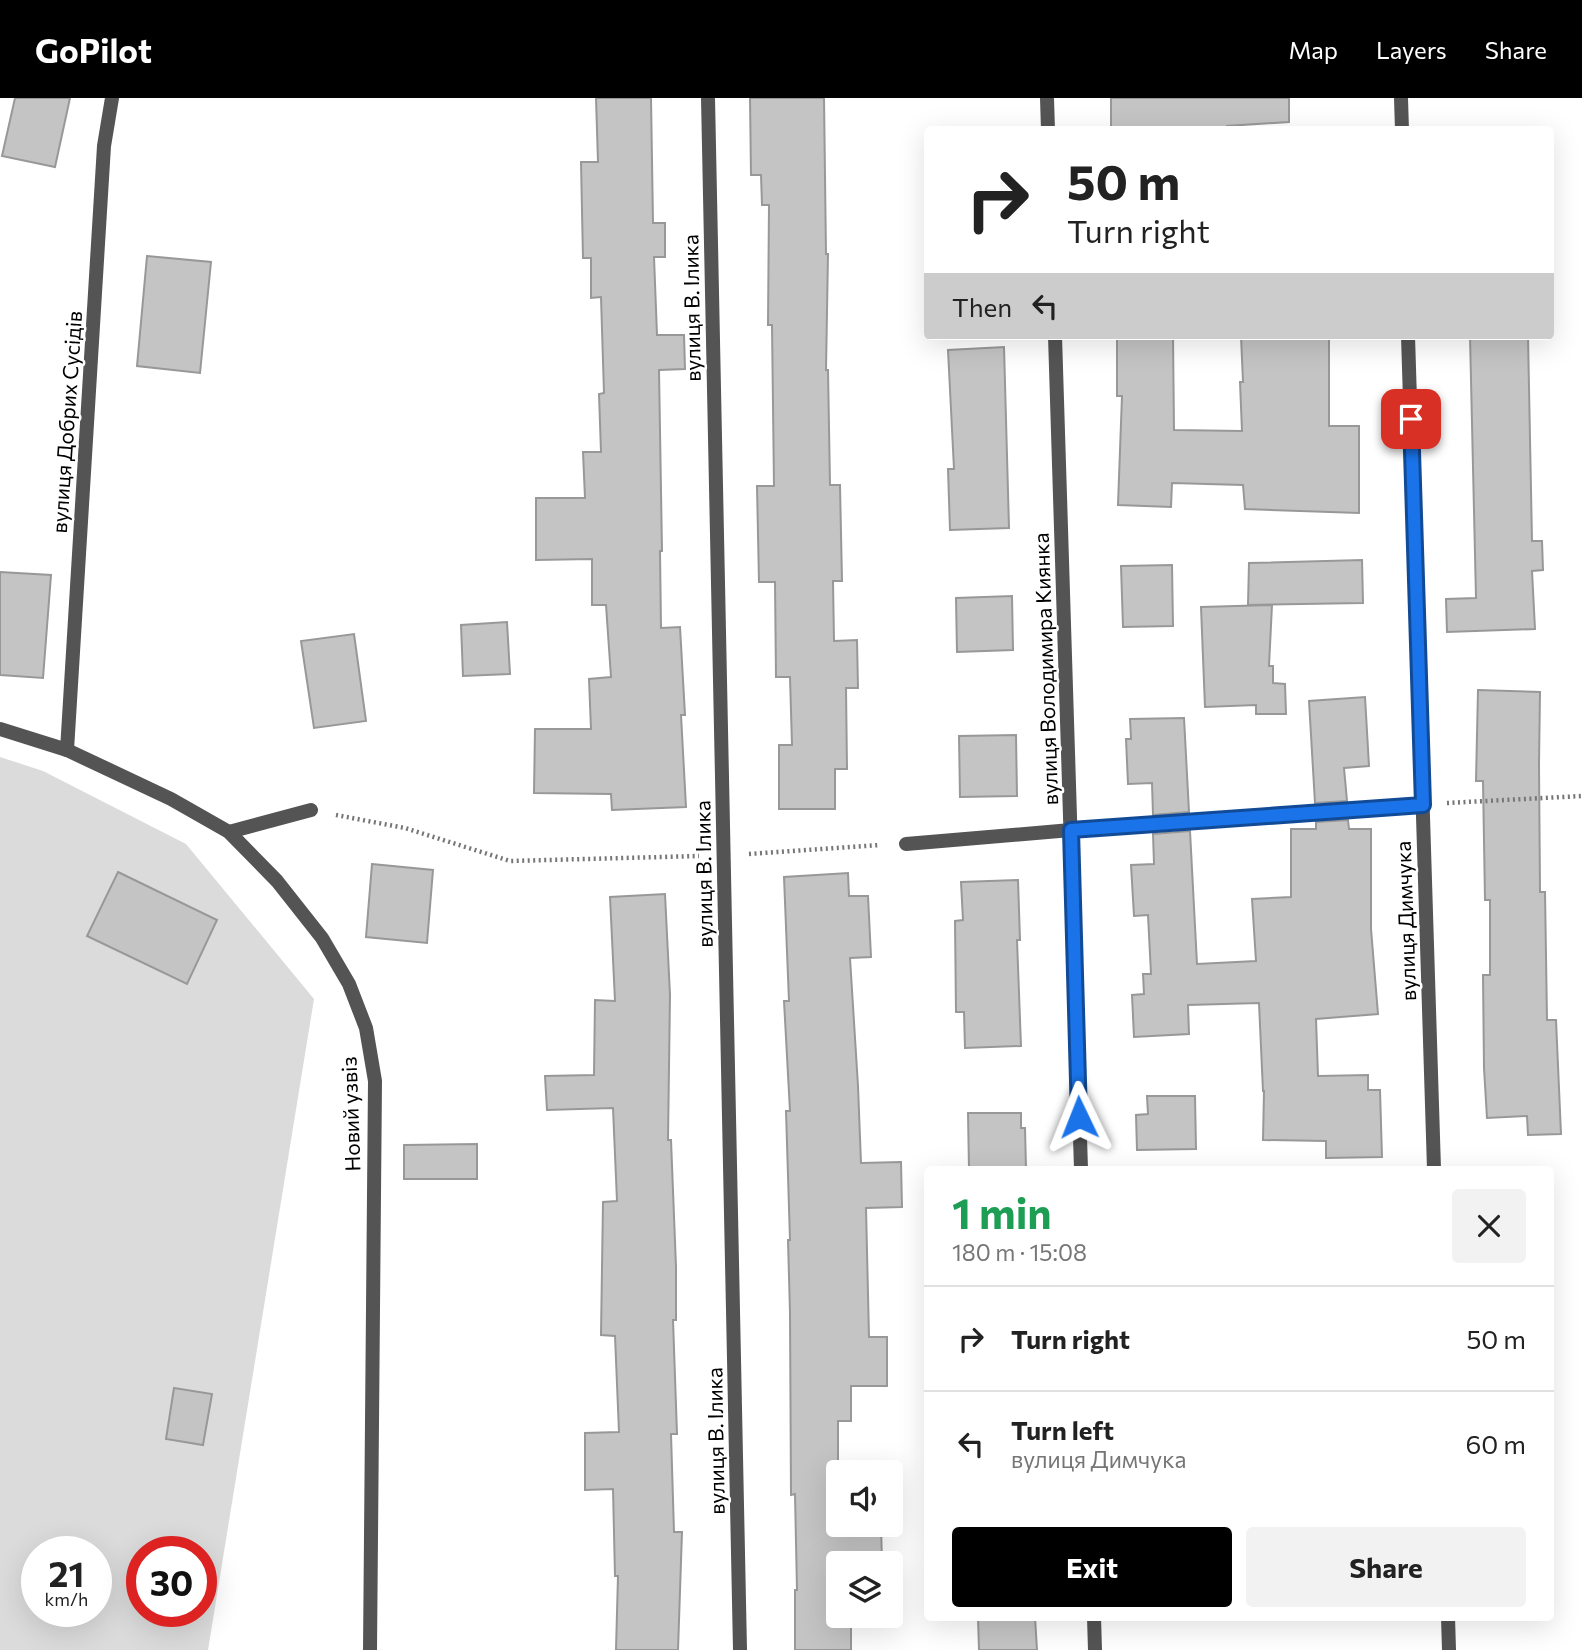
<!DOCTYPE html>
<meta charset="utf-8">
<style>
body{margin:0;font-family:Commissioner,sans-serif;background:#f2f2f2;color:#222;height:100vh;display:flex;flex-direction:column;font-size:26px;white-space:nowrap}
*{box-sizing:border-box;margin:0}
p{font-size:23px;color:#767676}
.icon{flex:none;width:38px;height:38px;fill:none;stroke:currentColor;stroke-width:2;stroke-linecap:round;stroke-linejoin:round}
.map{position:relative;flex:1;overflow:hidden}
.panel{position:absolute;left:924px;top:1068px;width:630px;height:455px;display:flex;flex-direction:column;background:#fff;border-radius:7px;box-shadow:0 7px 28px #0002}
.panel>*{flex:none}
.banner{position:absolute;left:924px;top:28px;width:630px;height:214px;border-radius:7px;box-shadow:0 7px 28px #0002;background:#fff;color:#222;overflow:hidden}
.buttons{position:absolute;left:826px;top:1362px;display:grid;gap:14px}
.buttons a{display:grid;place-items:center;width:77px;height:77px;border-radius:7px;background:#fff;box-shadow:0 7px 28px #0002;font-size:35px}
.speed{position:absolute;left:21px;top:1438px;display:flex;gap:14px;font-size:35px;font-weight:700;text-align:center}
.speed>*{display:grid;place-content:center;width:91px;height:91px;border-radius:50%;background:#fff;box-shadow:0 7px 28px #0002;line-height:1}
.speed small{font-size:18px;font-weight:400}
.speed .limit{border:10px solid #d22;background:#fff;color:#111}
.pin{position:absolute;display:grid;place-items:center;width:60px;height:60px;color:#fff;margin:-30px;border-radius:14px;box-shadow:0 4px 10px #0006}
.me{position:absolute;width:77px;margin:-38px;rotate:358deg;stroke-linejoin:round;filter:drop-shadow(0 0 5px #0008)}
.turn{display:flex;align-items:center;gap:24px;height:147px;padding:0 28px;font-size:32px}
.turn .icon{width:91px;height:91px;stroke-width:2.5}
.turn b{display:block;font-size:49px;line-height:60px}
.then{display:flex;align-items:center;height:66px;padding:0 28px;background:#0003;gap:14px;font-size:26px}
.round{display:grid;place-items:center;flex:none;width:74px;height:74px;border-radius:7px;background:#f2f2f2}
.head{display:flex;align-items:center;justify-content:space-between;height:119px;padding:0 28px}
h1{font-size:42px;font-weight:700;line-height:52px;color:#1e9e55}
.cta{display:flex;gap:14px;margin-top:auto;padding:14px 28px}
.cta a{flex:1;height:80px;border-radius:7px;background:#000;color:#fff;font-size:28px;font-weight:700;line-height:80px;text-align:center}
.cta a+a{background:#f2f2f2;color:#222}
ul{padding:0;list-style:none}
li{display:flex;align-items:center;gap:21px;height:105px;padding:0 28px;border-top:2px solid #e0e0e0}
li div{flex:1}
li b{display:block;font-size:26px}
li em{font-style:normal}
header{display:flex;align-items:center;gap:42px;box-sizing:border-box;height:98px;padding:0 35px;background:#000;color:#fff}
header strong{font-size:33px}
nav{display:flex;gap:38px;margin-inline-start:auto;font-size:24px}
.map>svg:first-child{display:block}
</style>
<header>
<strong>GoPilot</strong>
<nav><a>Map</a><a>Layers</a><a>Share</a></nav>
</header>
<div class="map">
<svg width="1582" height="1552" viewBox="0 0 1582 1552">
<rect width="100%" height="100%" fill="#fff"/>
<path fill="#dbdbdb" fill-rule="evenodd" d="M 0,659 L 43,673 L 186,746 L 314,901 L 208,1552 L 0,1552 ZM 37,1454 L 96,1454 L 96,1514 L 37,1514 ZM 142,1454 L 201,1454 L 201,1514 L 142,1514 Z"/>
<g fill="#c4c4c4" stroke="#989898" stroke-width="2">
<path d="M 15,0 L 70,0 L 55,69 L 2,58 Z"/>
<path d="M 596,0 L 651,0 L 653,125 L 665,125 L 665,159 L 654,159 L 657,237 L 684,237 L 685,271 L 659,272 L 662,453 L 660,453 L 661,530 L 680,529 L 685,617 L 681,617 L 686,709 L 612,712 L 611,696 L 534,695 L 535,631 L 591,631 L 589,581 L 611,579 L 606,507 L 592,507 L 592,461 L 536,462 L 536,400 L 585,400 L 583,354 L 601,354 L 599,296 L 604,295 L 601,199 L 591,200 L 591,160 L 583,160 L 581,64 L 598,64 Z"/>
<path d="M 750,0 L 824,0 L 826,156 L 828,156 L 826,272 L 828,272 L 830,387 L 840,387 L 842,483 L 833,483 L 834,543 L 857,542 L 858,590 L 846,590 L 847,671 L 835,671 L 835,711 L 779,711 L 779,647 L 792,647 L 790,579 L 776,579 L 775,484 L 759,484 L 757,388 L 774,388 L 772,227 L 768,227 L 769,107 L 762,107 L 761,77 L 751,77 Z"/>
<path d="M 1111,0 L 1289,0 L 1289,24 L 1227,28 L 1227,32 L 1111,32 Z"/>
<path d="M 147,158 L 211,164 L 200,275 L 137,268 Z"/>
<path d="M 1117,238 L 1173,238 L 1174,332 L 1242,333 L 1240,284 L 1243,284 L 1241,238 L 1329,238 L 1329,328 L 1359,328 L 1359,415 L 1245,411 L 1243,387 L 1172,385 L 1171,409 L 1118,407 L 1122,298 L 1117,298 Z"/>
<path d="M 1470,238 L 1528,238 L 1532,443 L 1542,443 L 1543,472 L 1532,473 L 1535,531 L 1447,534 L 1446,501 L 1476,500 Z"/>
<path d="M 1004,249 L 1009,430 L 950,432 L 948,371 L 954,371 L 948,252 Z"/>
<path d="M 1362,462 L 1363,505 L 1248,507 L 1249,465 Z"/>
<path d="M 1172,467 L 1173,528 L 1123,529 L 1121,468 Z"/>
<path d="M 0,474 L 51,477 L 43,580 L 0,577 Z"/>
<path d="M 1012,498 L 1013,552 L 957,554 L 956,500 Z"/>
<path d="M 1272,507 L 1269,568 L 1273,568 L 1273,585 L 1285,586 L 1286,616 L 1256,616 L 1256,607 L 1205,609 L 1201,509 Z"/>
<path d="M 507,524 L 510,576 L 463,578 L 461,527 Z"/>
<path d="M 354,536 L 366,623 L 314,630 L 301,543 Z"/>
<path d="M 1478,592 L 1540,594 L 1539,666 L 1540,794 L 1545,794 L 1547,922 L 1556,922 L 1561,1036 L 1528,1037 L 1527,1018 L 1487,1020 L 1484,970 L 1483,877 L 1490,877 L 1490,802 L 1485,802 L 1483,683 L 1476,683 Z"/>
<path d="M 1365,599 L 1369,668 L 1344,670 L 1347,703 L 1315,705 L 1309,603 Z"/>
<path d="M 1184,620 L 1189,714 L 1153,717 L 1152,685 L 1128,686 L 1126,641 L 1131,641 L 1130,621 Z"/>
<path d="M 1016,637 L 1017,698 L 960,699 L 959,638 Z"/>
<path d="M 1348,722 L 1349,731 L 1371,731 L 1371,831 L 1378,916 L 1316,921 L 1318,978 L 1368,977 L 1368,992 L 1380,992 L 1382,1059 L 1326,1060 L 1326,1043 L 1263,1042 L 1264,993 L 1263,993 L 1259,905 L 1188,907 L 1189,936 L 1134,939 L 1132,897 L 1144,896 L 1143,876 L 1151,876 L 1148,817 L 1134,818 L 1131,767 L 1154,766 L 1153,736 L 1190,733 L 1197,866 L 1256,863 L 1252,801 L 1291,799 L 1291,731 L 1316,731 L 1316,724 Z"/>
<path d="M 372,766 L 433,772 L 427,845 L 366,839 Z"/>
<path d="M 118,774 L 217,822 L 187,886 L 87,838 Z"/>
<path d="M 848,775 L 849,798 L 868,798 L 871,859 L 850,860 L 858,988 L 861,1065 L 901,1064 L 902,1109 L 866,1110 L 869,1239 L 887,1239 L 887,1288 L 851,1288 L 851,1323 L 838,1323 L 838,1426 L 881,1426 L 882,1465 L 838,1465 L 838,1517 L 851,1517 L 851,1552 L 795,1552 L 795,1492 L 797,1492 L 795,1396 L 791,1397 L 790,1215 L 788,1142 L 790,1142 L 786,1013 L 790,1013 L 784,903 L 789,903 L 784,779 Z"/>
<path d="M 1018,782 L 1020,842 L 1017,842 L 1021,948 L 965,950 L 964,914 L 956,914 L 955,823 L 963,822 L 961,784 Z"/>
<path d="M 665,796 L 670,897 L 668,1042 L 671,1042 L 676,1169 L 676,1222 L 673,1222 L 677,1336 L 671,1336 L 674,1434 L 682,1434 L 678,1552 L 616,1552 L 618,1478 L 615,1478 L 613,1391 L 585,1392 L 585,1335 L 619,1334 L 615,1238 L 601,1237 L 603,1104 L 617,1103 L 613,1010 L 547,1012 L 545,978 L 594,977 L 595,902 L 615,903 L 610,799 Z"/>
<path d="M 1147,998 L 1195,998 L 1196,1051 L 1137,1052 L 1136,1017 L 1148,1016 Z"/>
<path d="M 968,1015 L 1021,1015 L 1021,1030 L 1025,1030 L 1026,1071 L 969,1071 Z"/>
<path d="M 477,1046 L 477,1081 L 404,1081 L 404,1047 Z"/>
<path d="M 174,1290 L 212,1296 L 203,1347 L 166,1341 Z"/>
<path d="M 978,1519 L 1035,1519 L 1037,1552 L 979,1552 Z"/>
</g>
<g fill="none" stroke-linecap="round" stroke-linejoin="round">
<g stroke="#767676" stroke-width="4.5" stroke-dasharray="2 3.5" stroke-linecap="butt">
<path d="M 1447,705 L 1582,698"/>
<path d="M 336,717 L 405,730 L 510,763 L 699,758"/>
<path d="M 749,756 L 880,747"/>
</g>
<g stroke="#545454" stroke-width="14">
<path d="M 229,734 L 311,712"/>
<path d="M 906,746 L 1071,732 L 1423,707"/>
</g>
<g stroke="#545454" stroke-width="14">
<path d="M 708,0 L 740,1552"/>
<path d="M 1047,0 L 1048,32"/>
<path d="M 1401,0 L 1402,32"/>
<path d="M 1055,238 L 1081,1071"/>
<path d="M 1408,238 L 1434,1071"/>
<path d="M 0,631 L 67,652 L 171,701 L 229,734 L 277,783 L 322,840 L 349,886 L 366,930 L 375,983 L 370,1552"/>
<path d="M 67,652 L 104,48 L 112,0"/>
<path d="M 1094,1519 L 1095,1552"/>
<path d="M 1448,1519 L 1449,1552"/>
</g>
</g>
<g fill="none" stroke-linecap="round" stroke-linejoin="round">
<g stroke="#114b97" stroke-width="18">
<path id="route" d="M 1079,1019 L 1071,732 L 1423,707 L 1411,321"/>
</g>
<use href="#route" stroke="#1a73e8" stroke-width="12"/>
</g>
<g text-anchor="middle" dominant-baseline="central" stroke-width="5" stroke-linejoin="round" paint-order="stroke">
<g font-size="21" fill="#000" stroke="#fff">
<text transform="translate(691 210) rotate(-91)">вулиця В. Ілика</text>
<text transform="translate(66 324) rotate(-86)">вулиця Добрих Сусідів</text>
<text transform="translate(1045 571) rotate(-92)">вулиця Володимира Киянка</text>
<text transform="translate(703 776) rotate(-91)">вулиця В. Ілика</text>
<text transform="translate(1405 823) rotate(-92)">вулиця Димчука</text>
<text transform="translate(350 1016) rotate(-92)">Новий узвіз</text>
<text transform="translate(715 1343) rotate(-91)">вулиця В. Ілика</text>
</g>
</g>
</svg>
<div class="buttons">
<a><svg class="icon" aria-label="sound" viewBox="0 0 24 24"><path d="M4 9h4l5-4v14l-5-4H4zM17 9q2 3 0 6"/></svg></a>
<a><svg class="icon" aria-label="layers" viewBox="0 0 24 24"><path d="M12 4l9 5-9 5-9-5zM3 14l9 5 9-5"/></svg></a>
</div>
<div class="speed"><div>21<small>km/h</small></div><div class="limit">30</div></div>
<div class="pin" style="left:1411px;top:321px;background:#d93025"><svg class="icon" aria-label="arrive" viewBox="0 0 24 24"><path d="M6 21V4h12l-3 4 3 4H6"/></svg></div>
<svg class="me" style="left:1079px;top:1019px" viewBox="-20 -20 40 40"><path d="M0-17L14 15 0 8-14 15z" fill="#1a73e8" stroke="#fff" stroke-width="4"/></svg>
<div class="banner">
<div class="turn"><svg class="icon" aria-label="right" viewBox="0 0 24 24"><path d="M7 20v-9h11M14 6l5 5-5 5"/></svg><div><b>50 m</b>Turn right</div></div>
<div class="then">Then<svg class="icon" aria-label="left" viewBox="0 0 24 24"><path d="M17 20v-9H6M10 6l-5 5 5 5"/></svg></div>
</div>
<section class="panel">
<div class="head"><div><h1>1 min</h1><p>180 m · 15:08</p></div><a class="round"><svg class="icon" aria-label="close" viewBox="0 0 24 24"><path d="M6 6l12 12M18 6L6 18"/></svg></a></div>
<ul>
<li><svg class="icon" aria-label="right" viewBox="0 0 24 24"><path d="M7 20v-9h11M14 6l5 5-5 5"/></svg><div><b>Turn right</b></div><em>50 m</em></li>
<li><svg class="icon" aria-label="left" viewBox="0 0 24 24"><path d="M17 20v-9H6M10 6l-5 5 5 5"/></svg><div><b>Turn left</b><p>вулиця Димчука</p></div><em>60 m</em></li>
</ul>
<div class="cta"><a>Exit</a><a>Share</a></div>
</section>
</div>
